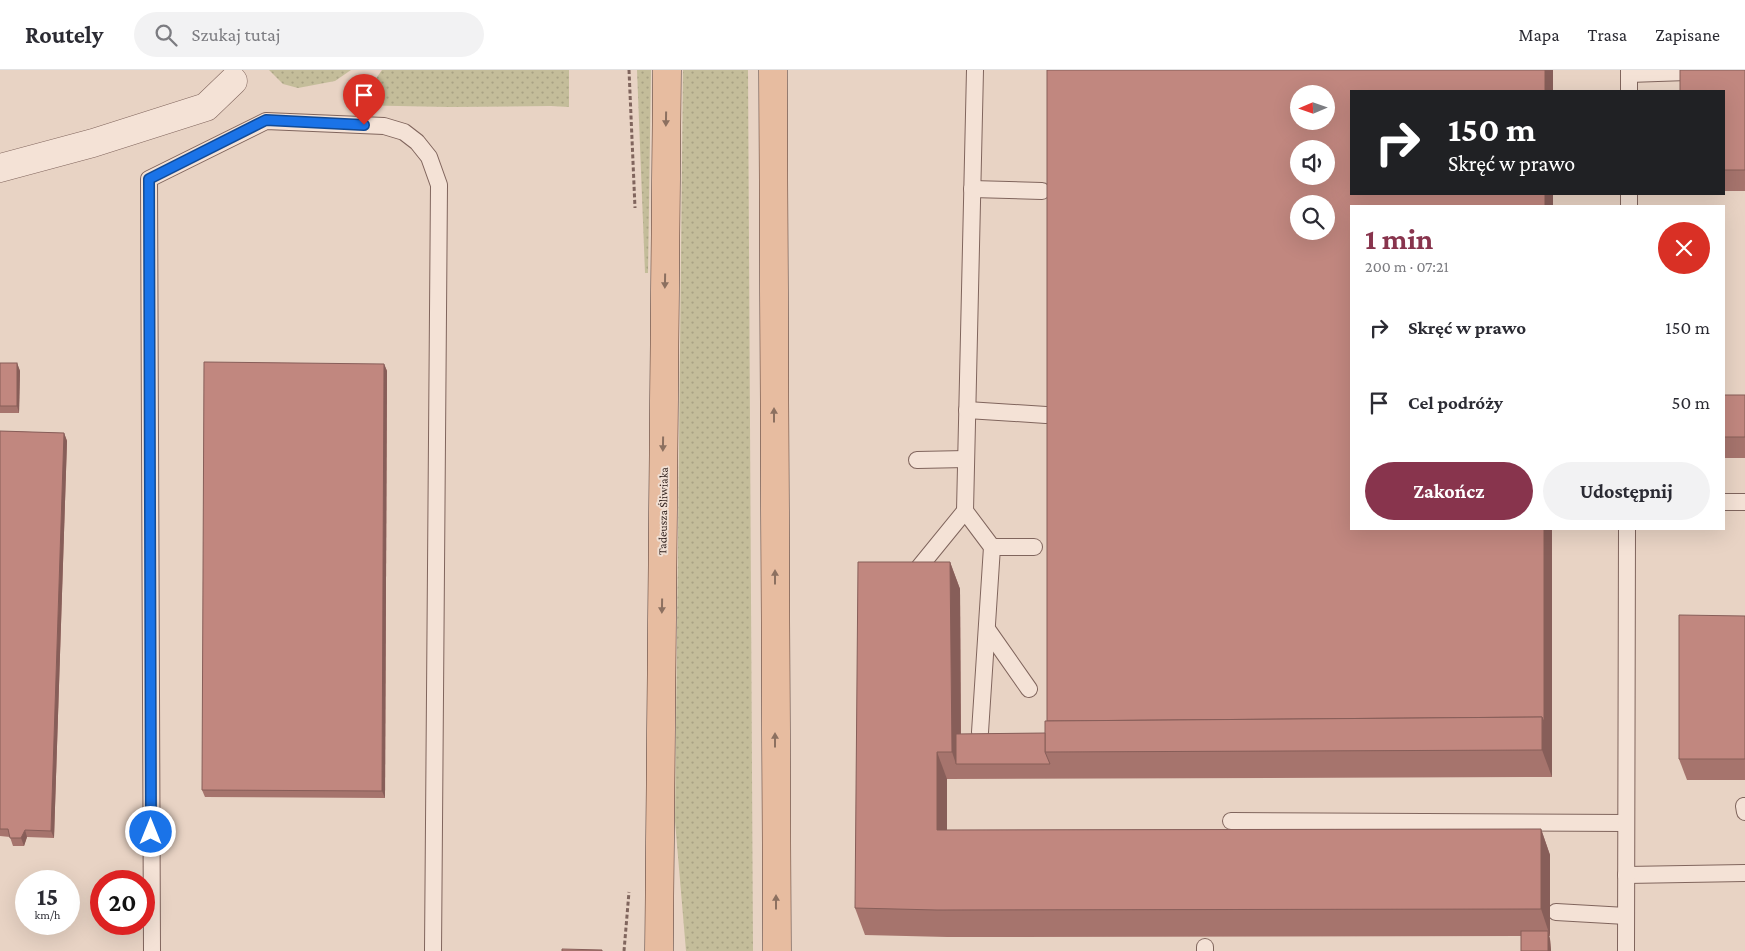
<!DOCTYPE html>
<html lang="pl">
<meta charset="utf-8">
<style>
body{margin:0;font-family:"Crimson Pro",serif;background:#f2f2f3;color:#2b2b33;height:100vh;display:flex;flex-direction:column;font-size:19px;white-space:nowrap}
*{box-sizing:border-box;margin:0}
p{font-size:16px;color:#7c7c81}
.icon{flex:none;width:28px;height:28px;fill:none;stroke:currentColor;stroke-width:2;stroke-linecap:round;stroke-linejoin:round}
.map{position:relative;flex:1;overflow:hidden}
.panel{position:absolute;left:1350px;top:135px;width:375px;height:325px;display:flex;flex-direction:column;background:#fff;border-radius:0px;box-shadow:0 5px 20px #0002}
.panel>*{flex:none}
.hud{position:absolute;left:1350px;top:20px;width:375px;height:105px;border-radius:0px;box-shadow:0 5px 20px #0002;background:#202124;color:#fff;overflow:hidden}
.needle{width:32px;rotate:268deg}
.buttons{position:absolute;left:1290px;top:15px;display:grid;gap:10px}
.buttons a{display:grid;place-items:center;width:45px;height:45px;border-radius:50%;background:#fff;box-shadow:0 5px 20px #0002;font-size:25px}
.speed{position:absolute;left:15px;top:800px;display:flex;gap:10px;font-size:25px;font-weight:700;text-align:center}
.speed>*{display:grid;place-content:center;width:65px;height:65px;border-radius:50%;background:#fff;box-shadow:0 5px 20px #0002;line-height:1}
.speed small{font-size:12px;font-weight:400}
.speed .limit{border:8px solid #d22;background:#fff;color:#111}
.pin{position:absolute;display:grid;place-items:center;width:42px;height:42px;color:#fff;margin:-51px -21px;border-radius:50% 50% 50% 0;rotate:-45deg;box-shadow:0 0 5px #0007}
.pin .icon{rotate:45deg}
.me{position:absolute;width:55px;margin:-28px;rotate:0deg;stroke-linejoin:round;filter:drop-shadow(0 0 4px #0008)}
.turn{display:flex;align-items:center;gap:18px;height:105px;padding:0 15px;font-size:22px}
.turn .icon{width:65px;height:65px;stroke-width:2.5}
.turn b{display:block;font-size:35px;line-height:42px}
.round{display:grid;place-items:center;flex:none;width:52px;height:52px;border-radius:26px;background:#f2f2f3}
.summary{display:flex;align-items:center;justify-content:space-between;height:85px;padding:0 15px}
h1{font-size:30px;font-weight:700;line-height:38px;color:#88344d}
.button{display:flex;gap:10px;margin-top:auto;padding:10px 15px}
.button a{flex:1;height:58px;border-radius:30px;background:#88344d;color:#fff;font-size:20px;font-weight:700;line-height:58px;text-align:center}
.button a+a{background:#f2f2f3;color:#2b2b33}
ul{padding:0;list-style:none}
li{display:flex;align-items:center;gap:15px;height:75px;padding:0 15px}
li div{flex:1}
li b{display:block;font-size:19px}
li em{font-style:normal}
header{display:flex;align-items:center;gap:30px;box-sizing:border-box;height:70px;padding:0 25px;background:#fff;border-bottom:1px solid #e1e1e2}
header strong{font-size:24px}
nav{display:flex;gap:28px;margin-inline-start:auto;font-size:18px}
.search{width:350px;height:45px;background:#f2f2f3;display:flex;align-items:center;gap:12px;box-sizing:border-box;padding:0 18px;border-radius:28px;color:#7c7c81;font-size:19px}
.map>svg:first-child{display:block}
</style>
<header>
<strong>Routely</strong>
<div class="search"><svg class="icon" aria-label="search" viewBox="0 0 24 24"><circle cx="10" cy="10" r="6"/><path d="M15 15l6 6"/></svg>Szukaj tutaj</div>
<nav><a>Mapa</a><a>Trasa</a><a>Zapisane</a></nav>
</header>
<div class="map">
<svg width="1745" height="881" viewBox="0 0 1745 881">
<defs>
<pattern id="grass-dots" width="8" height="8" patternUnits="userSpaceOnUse" patternTransform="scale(1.25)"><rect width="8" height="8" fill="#c4bd9a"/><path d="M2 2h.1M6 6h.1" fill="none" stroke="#a9a284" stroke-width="1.8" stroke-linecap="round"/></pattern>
</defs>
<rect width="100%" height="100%" fill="#e8d3c4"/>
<g fill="url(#grass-dots)">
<path d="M 269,0 L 351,0 L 335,11 L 298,18 L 283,14 Z"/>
<path d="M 382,0 L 569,0 L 569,37 L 551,36 L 449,37 L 349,35 L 365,24 Z"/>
<path d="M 637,0 L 651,0 L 648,203 L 645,203 Z"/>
<path d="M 683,0 L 748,0 L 753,881 L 686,881 L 675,751 Z"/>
</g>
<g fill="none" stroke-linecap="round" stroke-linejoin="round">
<g stroke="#80655d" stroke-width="18">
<g id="lane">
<path d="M 975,0 L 965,441 L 992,477 L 980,662"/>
<path d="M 1629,4 L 1745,0"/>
<path d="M 1629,21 L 1629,0"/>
<path d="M 972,119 L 1042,121"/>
<path d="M 1629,136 L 1629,124"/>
<path d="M 967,340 L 1046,345"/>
<path d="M 917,390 L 966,389"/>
<path d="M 1724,432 L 1745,432"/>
<path d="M 992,477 L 1034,477"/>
<path d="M 912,506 L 965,441"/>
<path d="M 987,559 L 1029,619"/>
<path d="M 1744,736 L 1745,742"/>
<path d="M 1231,751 L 1626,753"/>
<path d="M 1626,805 L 1745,803"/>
<path d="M 1556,842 L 1626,846"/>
<path d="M 152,881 L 149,109 L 266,51 L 384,56 L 404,62 L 417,72 L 429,87 L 439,115 L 433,881"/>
<path d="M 1205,881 L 1205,877"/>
<path d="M 1626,881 L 1627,459"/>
</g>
</g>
<g stroke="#80655d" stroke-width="29">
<path id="street" d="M 0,98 L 93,73 L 206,37 L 233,11"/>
</g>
<g stroke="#4e3631" stroke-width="29">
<g id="primary">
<path d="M 773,0 L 777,881"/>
<path d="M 659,881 L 667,0"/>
</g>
</g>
<g stroke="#80655d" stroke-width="3" stroke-dasharray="4 2.5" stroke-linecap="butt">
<path d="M 629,0 L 635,138"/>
<path d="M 624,881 L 629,822"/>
</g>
<use href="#lane" stroke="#f4e2d6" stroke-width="16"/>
<use href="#street" stroke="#f4e2d6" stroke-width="28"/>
<use href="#primary" stroke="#e7bca0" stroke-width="28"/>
</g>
<g fill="#a6746d">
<path d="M 1047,0 L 1553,0 L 1553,21 L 1351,21 L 1351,124 L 1553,124 L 1553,136 L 1351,136 L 1552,459 L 1552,707 L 947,709 L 947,760 L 1541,759 L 1550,785 L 1550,866 L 1549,866 L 1550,869 L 1551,881 L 1521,881 L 1521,866 L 947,867 L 865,865 L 855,838 L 950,492 L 960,519 L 961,664 L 1045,663 L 1047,651 Z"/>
<path d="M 1745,0 L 1745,121 L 1724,121 L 1724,21 Z"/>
<path d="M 0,293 L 17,293 L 20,301 L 19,343 L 0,343 Z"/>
<path d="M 384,294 L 387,301 L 385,728 L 205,727 L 202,720 Z"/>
<rect x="1724" y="325" width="21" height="63"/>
<path d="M 0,361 L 64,363 L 67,371 L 54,768 L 27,767 L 24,776 L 13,776 L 10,767 L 0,766 Z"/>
<path d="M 1745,546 L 1745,710 L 1687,710 L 1679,689 Z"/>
</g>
<g fill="#875e59">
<rect x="1545" y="0" width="8" height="21"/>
<rect x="1545" y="124" width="8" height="12"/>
<path d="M 17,293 L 20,301 L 19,343 L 17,336 Z"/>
<path d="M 384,294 L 387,301 L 385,728 L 382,721 Z"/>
<path d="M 64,363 L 67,371 L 54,768 L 51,761 Z"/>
<path d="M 1544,459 L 1552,459 L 1552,707 L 1542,680 Z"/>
<path d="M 950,492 L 960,519 L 961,694 L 956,694 L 952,682 Z"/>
<path d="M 937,682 L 947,709 L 947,787 L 937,760 Z"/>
<path d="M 1541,759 L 1550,785 L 1550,866 L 1541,839 Z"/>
<path d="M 25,760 L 27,767 L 24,776 L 21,768 Z"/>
<path d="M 1548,861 L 1550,869 L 1551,881 L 1548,881 Z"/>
</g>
<g fill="#c1877f" stroke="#875e59" fill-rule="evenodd">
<path d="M 1047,0 L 1545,0 L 1545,21 L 1351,21 L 1351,124 L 1545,124 L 1545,136 L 1351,136 L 1351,459 L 1544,459 L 1544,652 L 1542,647 L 1047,651 ZM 1299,24 L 1326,24 L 1326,51 L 1299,51 ZM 1299,79 L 1326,79 L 1326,106 L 1299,106 ZM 1299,134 L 1326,134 L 1326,161 L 1299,161 Z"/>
<path d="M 1680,0 L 1745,0 L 1745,100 L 1724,100 L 1724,21 L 1680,21 Z"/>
<path d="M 204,292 L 384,294 L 382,721 L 202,720 Z"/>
<rect x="0" y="293" width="17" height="43"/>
<rect x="1724" y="325" width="21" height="42"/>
<path d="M 0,361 L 64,363 L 51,761 L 25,760 L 21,768 L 10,768 L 8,759 L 0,759 Z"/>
<path d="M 858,492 L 950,492 L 952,682 L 937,682 L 937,760 L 1541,759 L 1541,839 L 937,840 L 855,838 Z"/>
<path d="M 1679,545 L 1745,546 L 1745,689 L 1679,689 Z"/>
<path d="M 1542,647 L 1542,680 L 1045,682 L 1045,651 Z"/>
<path d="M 1045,663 L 1045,682 L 1050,694 L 956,694 L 956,664 Z"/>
<rect x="1521" y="861" width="27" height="20"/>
<path d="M 562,879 L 602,880 L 602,881 L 562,881 Z"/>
</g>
<defs><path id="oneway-solid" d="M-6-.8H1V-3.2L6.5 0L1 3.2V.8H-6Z" transform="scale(1.25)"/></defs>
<g fill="#8c7060">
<use href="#oneway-solid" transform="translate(666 49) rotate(91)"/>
<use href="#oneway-solid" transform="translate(665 211) rotate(91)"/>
<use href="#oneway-solid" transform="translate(774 345) rotate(-90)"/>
<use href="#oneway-solid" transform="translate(663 374) rotate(91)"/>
<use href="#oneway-solid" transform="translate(775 507) rotate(-90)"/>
<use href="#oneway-solid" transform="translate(662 536) rotate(91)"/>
<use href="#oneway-solid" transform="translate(775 670) rotate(-90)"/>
<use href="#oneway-solid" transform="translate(776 832) rotate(-90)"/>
</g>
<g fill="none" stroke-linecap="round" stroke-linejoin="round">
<g stroke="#114b97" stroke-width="12">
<path id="route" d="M 151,762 L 149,109 L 266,50 L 364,55"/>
</g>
<use href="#route" stroke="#1a73e8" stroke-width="9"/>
</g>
<g text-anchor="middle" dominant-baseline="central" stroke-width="4" stroke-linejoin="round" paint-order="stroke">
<g font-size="12" fill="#32231f" stroke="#f0dfd3">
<text transform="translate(663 441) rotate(-89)">Tadeusza Śliwiaka</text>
</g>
</g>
</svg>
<div class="buttons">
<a><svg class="needle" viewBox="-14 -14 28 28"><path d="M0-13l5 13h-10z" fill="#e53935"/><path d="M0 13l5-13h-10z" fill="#7c7c81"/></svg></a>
<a><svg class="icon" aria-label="sound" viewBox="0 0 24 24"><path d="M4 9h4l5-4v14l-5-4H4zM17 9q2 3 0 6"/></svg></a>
<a><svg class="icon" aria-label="search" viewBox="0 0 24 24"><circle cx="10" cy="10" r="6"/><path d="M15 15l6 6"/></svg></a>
</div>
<div class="speed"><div>15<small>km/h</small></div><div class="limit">20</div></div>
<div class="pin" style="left:364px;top:55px;background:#d93025"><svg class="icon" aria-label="arrive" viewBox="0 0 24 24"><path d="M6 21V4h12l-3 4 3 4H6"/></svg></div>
<svg class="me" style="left:151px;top:762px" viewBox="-20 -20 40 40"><circle r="17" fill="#1a73e8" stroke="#fff" stroke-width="3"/><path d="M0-11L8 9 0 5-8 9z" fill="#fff"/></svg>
<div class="hud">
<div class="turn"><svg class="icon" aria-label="right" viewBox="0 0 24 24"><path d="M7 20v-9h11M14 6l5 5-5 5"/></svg><div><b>150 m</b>Skręć w prawo</div></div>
</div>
<section class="panel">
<div class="summary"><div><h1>1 min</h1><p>200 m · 07:21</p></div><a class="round" style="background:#d93025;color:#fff"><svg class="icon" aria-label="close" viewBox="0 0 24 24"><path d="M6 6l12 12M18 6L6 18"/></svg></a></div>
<ul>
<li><svg class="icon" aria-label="right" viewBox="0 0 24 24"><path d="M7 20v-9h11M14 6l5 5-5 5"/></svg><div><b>Skręć w prawo</b></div><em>150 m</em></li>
<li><svg class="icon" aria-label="arrive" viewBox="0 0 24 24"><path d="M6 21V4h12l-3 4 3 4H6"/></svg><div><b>Cel podróży</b></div><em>50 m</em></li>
</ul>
<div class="button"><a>Zakończ</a><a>Udostępnij</a></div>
</section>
</div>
